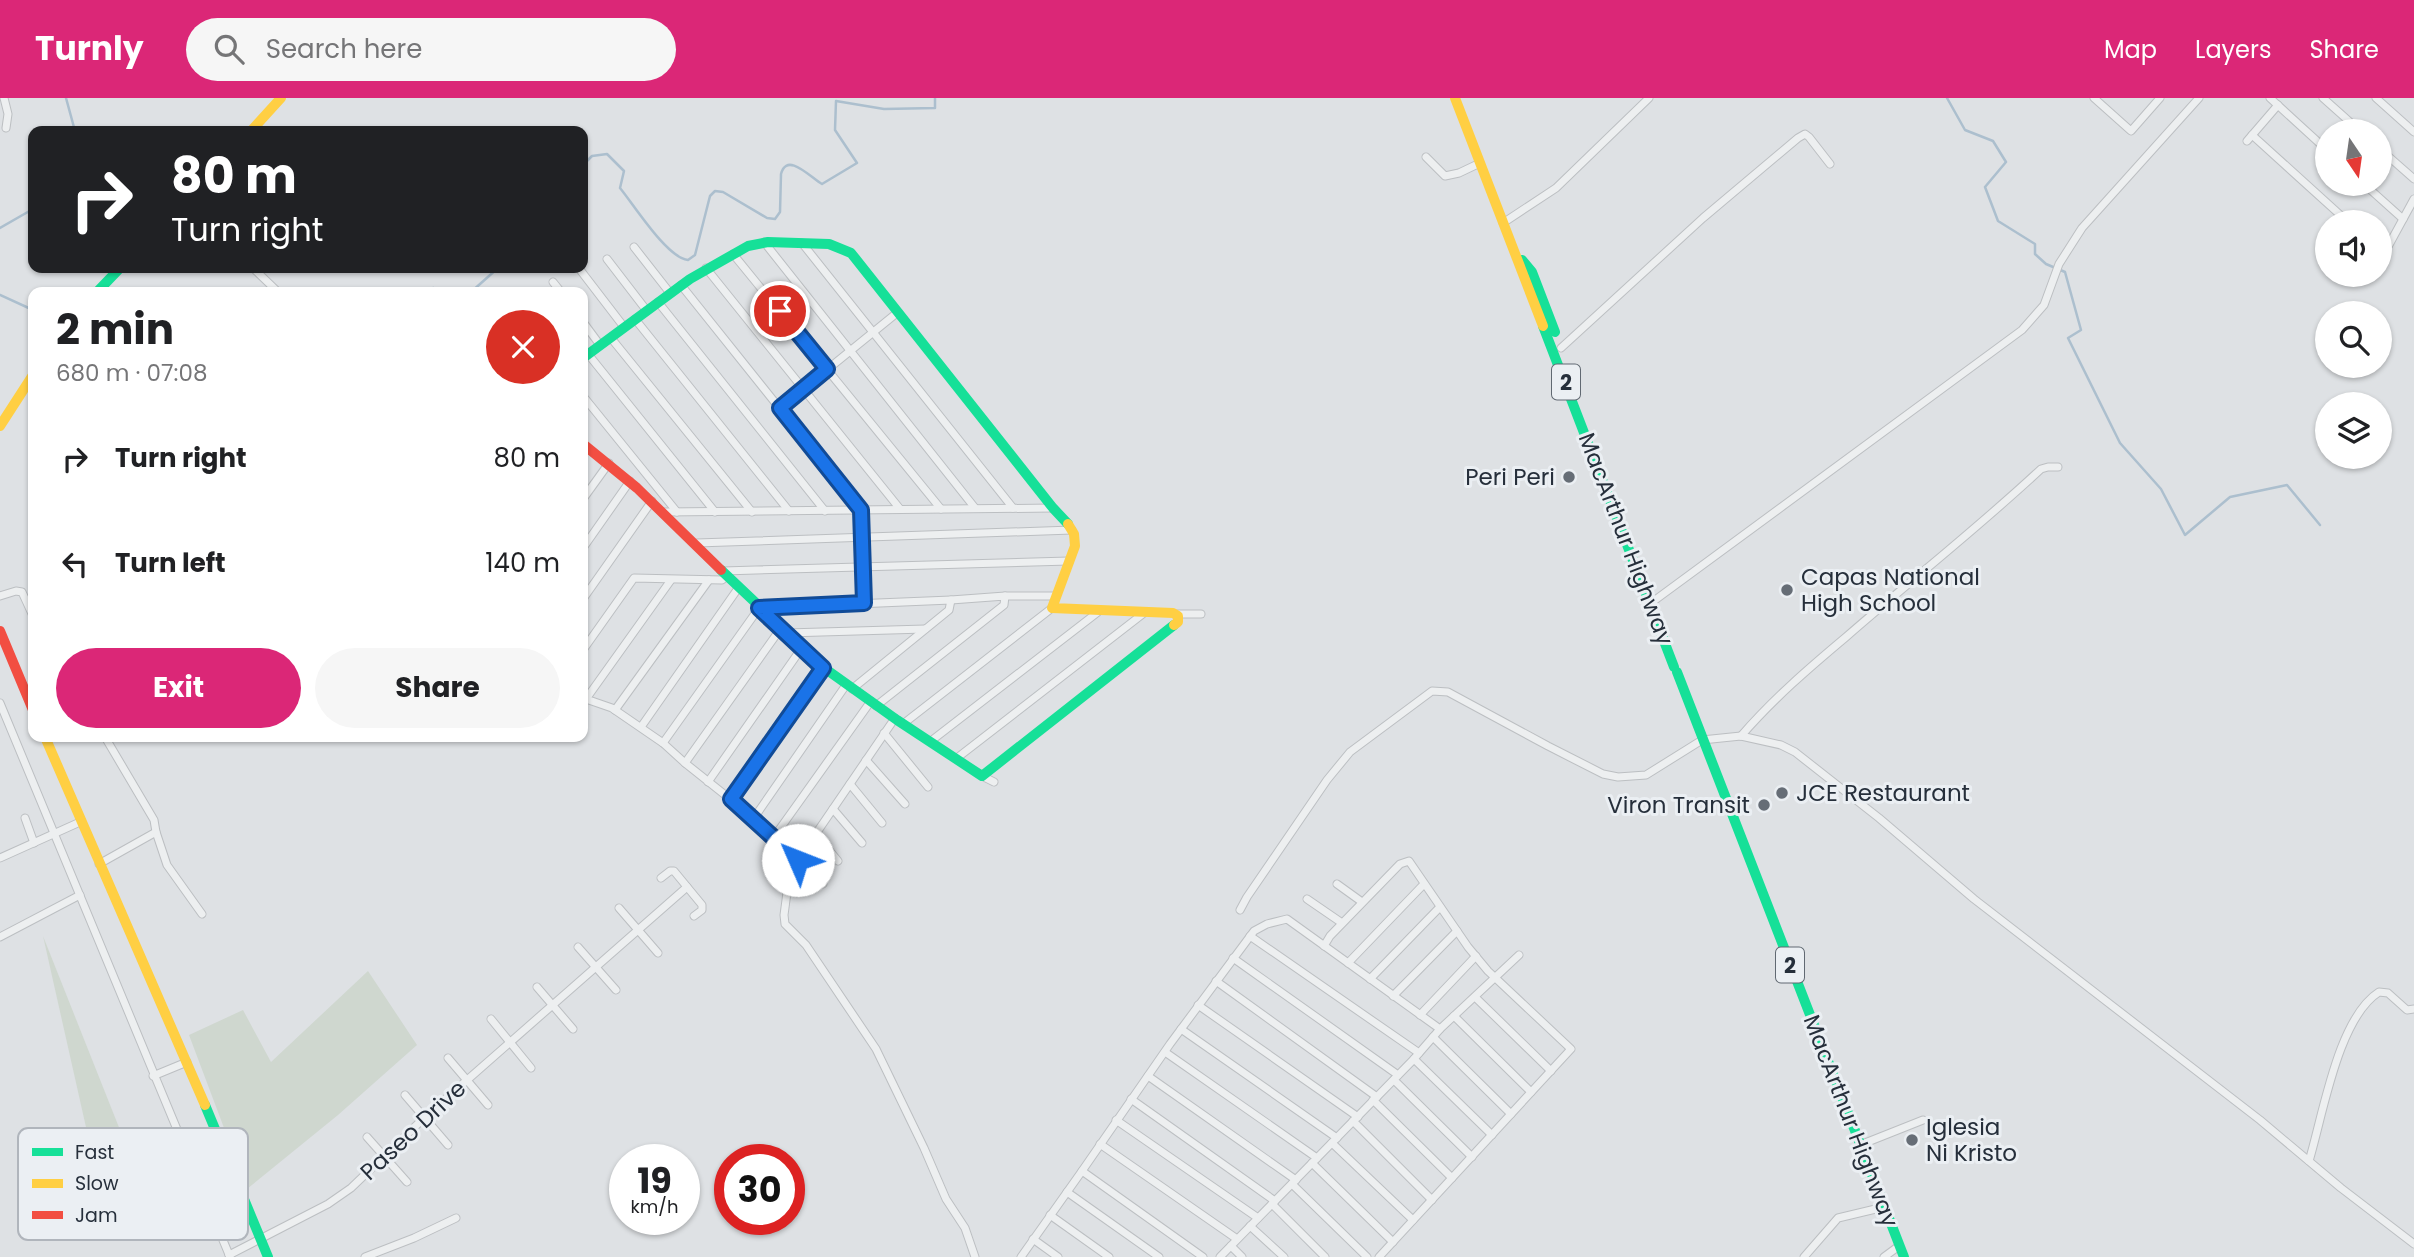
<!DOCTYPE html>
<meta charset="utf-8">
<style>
body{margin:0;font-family:Poppins,sans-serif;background:#f6f6f6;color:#202124;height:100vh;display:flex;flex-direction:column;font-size:26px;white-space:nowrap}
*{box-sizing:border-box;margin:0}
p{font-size:23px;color:#757577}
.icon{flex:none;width:38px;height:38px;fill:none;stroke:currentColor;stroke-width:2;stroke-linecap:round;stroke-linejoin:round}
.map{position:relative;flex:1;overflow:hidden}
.sheet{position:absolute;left:28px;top:189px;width:560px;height:455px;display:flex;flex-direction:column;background:#fff;border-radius:14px;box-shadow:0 2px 5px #0004}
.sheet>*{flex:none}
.top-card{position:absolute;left:28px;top:28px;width:560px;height:147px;border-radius:14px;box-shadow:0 2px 5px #0004;background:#202124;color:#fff;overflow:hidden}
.needle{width:46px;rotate:167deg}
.tools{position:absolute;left:2315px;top:21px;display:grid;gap:14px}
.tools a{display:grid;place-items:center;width:77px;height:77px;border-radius:50%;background:#fff;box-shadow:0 2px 5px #0004;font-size:35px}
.speed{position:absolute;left:609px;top:1046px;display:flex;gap:14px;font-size:35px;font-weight:700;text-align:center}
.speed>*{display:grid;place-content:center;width:91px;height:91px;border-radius:50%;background:#fff;box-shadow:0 2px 5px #0004;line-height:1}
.speed small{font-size:18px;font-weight:400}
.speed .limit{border:10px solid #d22;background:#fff;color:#111}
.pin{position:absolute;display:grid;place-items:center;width:60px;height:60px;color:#fff;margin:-30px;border:4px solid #fff;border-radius:50%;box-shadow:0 2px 7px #0007}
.me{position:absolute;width:77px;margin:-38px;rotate:314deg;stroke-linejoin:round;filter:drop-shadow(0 0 5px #0008)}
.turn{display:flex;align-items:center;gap:24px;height:147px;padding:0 28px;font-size:32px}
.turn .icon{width:91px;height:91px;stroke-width:2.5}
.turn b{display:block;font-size:49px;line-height:60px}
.round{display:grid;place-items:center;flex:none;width:74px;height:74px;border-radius:37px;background:#f6f6f6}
.overview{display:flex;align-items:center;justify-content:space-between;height:119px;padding:0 28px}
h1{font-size:42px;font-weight:700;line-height:52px}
.cta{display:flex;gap:14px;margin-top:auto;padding:14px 28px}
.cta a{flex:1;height:80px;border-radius:42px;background:#db2777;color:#fff;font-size:28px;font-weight:700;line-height:80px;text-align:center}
.cta a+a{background:#f6f6f6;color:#202124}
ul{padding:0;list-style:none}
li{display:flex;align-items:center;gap:21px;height:105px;padding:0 28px}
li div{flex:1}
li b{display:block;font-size:26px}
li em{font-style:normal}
header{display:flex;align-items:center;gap:42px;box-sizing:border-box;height:98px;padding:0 35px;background:#db2777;color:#fff}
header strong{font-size:33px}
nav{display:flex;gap:38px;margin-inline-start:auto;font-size:24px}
.search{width:490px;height:63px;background:#f6f6f6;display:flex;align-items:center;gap:18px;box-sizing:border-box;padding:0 24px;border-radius:38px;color:#757577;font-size:26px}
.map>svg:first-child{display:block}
</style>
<header>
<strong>Turnly</strong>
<div class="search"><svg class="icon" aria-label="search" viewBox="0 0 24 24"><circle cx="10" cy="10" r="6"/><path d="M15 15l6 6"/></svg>Search here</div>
<nav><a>Map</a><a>Layers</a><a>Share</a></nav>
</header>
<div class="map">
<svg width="2414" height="1159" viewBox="0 0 2414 1159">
<rect width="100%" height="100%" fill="#dee1e4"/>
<g fill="#cfd7cf">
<path d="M 43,838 L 153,1115 L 108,1127 Z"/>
<path d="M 368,873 L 417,947 L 338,1017 L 247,1091 L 189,937 L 243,912 L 271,964 Z"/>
</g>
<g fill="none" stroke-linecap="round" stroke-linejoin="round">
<g stroke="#acbfce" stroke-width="2.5">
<path d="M 66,0 L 75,33"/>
<path d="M 1947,0 L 1965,32 L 1993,43 L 2006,64 L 1985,89 L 1998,123 L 2035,146 L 2035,156 L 2046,166 L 2065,174 L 2081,232 L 2068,240 L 2120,345 L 2161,391 L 2185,437 L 2230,399 L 2287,387 L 2320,427"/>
<path d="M 583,67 L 592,58 L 607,56 L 624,73 L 620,90 C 634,107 667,160 688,162 L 695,157 L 710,98 L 715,93 L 723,94 L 767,120 L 775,121 L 780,114 L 781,76 C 787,53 811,80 822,86 L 857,65 L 835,32 L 836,3 L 884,11 L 935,10 L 935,0"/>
<path d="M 0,130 L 33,111"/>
<path d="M 426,194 L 433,190 L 443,194"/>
<path d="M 471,194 L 498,170"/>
<path d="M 0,197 L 33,212"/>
</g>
<g stroke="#bcbfc2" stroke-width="9">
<g id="street">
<path d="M 4,0 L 8,16 L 6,30"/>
<path d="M 2094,0 L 2131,33 L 2160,0"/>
<path d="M 2270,0 L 2328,53"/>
<path d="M 2323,0 L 2360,33"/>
<path d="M 2376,0 L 2414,34"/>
<path d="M 2252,37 L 2348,124"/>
<path d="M 2247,43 L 2278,7"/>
<path d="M 2380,51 L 2414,81"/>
<path d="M 1426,59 L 1445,78 L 1459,75 L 1480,65"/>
<path d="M 2364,86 L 2403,121"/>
<path d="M 1503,125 L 1556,90 L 1649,0"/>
<path d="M 764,144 L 975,410"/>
<path d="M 802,145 L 1013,410"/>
<path d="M 634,149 L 670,195"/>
<path d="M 2380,154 L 2384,156 L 2414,101"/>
<path d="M 733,156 L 941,411"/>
<path d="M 607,161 L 647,213"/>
<path d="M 253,170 L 278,194"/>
<path d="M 706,170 L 900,411"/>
<path d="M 581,173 L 624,229"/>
<path d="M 553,184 L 561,194"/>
<path d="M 681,187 L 861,412 L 864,505"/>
<path d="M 658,204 L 825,413"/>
<path d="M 635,221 L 789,413"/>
<path d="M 583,224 L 600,247"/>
<path d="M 611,240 L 752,414"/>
<path d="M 1561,250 L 1703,120 L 1798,40 L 1805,36 L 1809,39 L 1830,66"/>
<path d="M 588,256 L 715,414"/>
<path d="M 583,298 L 677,414"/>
<path d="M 780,310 L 898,214"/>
<path d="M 583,401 L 609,365"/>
<path d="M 664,414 L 1053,410"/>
<path d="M 697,445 L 1072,432"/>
<path d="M 583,450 L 630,383"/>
<path d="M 723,473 L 1069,463"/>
<path d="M 0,498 L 16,493 L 22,494 L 33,518"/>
<path d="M 1005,498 L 1056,498"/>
<path d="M 583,501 L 652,403"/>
<path d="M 1651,505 L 2022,232 L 2044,207 L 2059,166 L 2082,130 L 2199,0"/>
<path d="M 1176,516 L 1201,516"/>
<path d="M 787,535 L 925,531"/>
<path d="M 583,552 L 634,480 L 722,482 L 727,478"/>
<path d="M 583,600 L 612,610 L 663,645 L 685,665 L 754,720 L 823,786"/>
<path d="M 586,601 L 671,482"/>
<path d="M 0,605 L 230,1159"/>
<path d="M 876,608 L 1004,507 L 1005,498 L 951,502"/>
<path d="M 615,612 L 709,482"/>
<path d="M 903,626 L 1052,510"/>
<path d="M 641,629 L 739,489"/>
<path d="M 884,635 L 928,689"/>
<path d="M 1741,638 C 1773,601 1809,570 1846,539 C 1910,483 1978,430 2041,371 L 2048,369 L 2058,369"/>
<path d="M 931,643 L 1098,514"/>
<path d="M 663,645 L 759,510 L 951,502 L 949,512 L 852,591"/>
<path d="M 957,660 L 1144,515"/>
<path d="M 866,662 L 905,706"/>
<path d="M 685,665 L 781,530"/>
<path d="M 982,678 L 994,684"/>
<path d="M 708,684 L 801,551"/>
<path d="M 850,686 L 882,725"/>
<path d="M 731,701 L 823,570"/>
<path d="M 833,711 L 862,745"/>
<path d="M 25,720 L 34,745"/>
<path d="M 754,720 L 846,587"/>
<path d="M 156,734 L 167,767 L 202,816"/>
<path d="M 816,736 L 838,763"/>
<path d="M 774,739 L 871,603"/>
<path d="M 792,757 L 784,817 L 785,826 L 806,847 L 876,951 L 924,1050 L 946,1101 L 965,1130 L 975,1159"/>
<path d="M 0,760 L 80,724"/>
<path d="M 798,762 L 895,620"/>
<path d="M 99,766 L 156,734 L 154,722 L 105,639"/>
<path d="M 661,780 L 670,773 L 674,773 L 702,807 L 702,812 L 694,818"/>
<path d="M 1337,786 L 1362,804"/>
<path d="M 1307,801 L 1342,825"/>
<path d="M 619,810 L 658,855"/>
<path d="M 1240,812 L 1247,799 L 1327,682 L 1350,654 L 1432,593 L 1448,594 L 1548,648 L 1603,676 L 1618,679 L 1646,677 L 1702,642 L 1741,638 L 1781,647 L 1795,654 L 1879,720 L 1974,801 L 2260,1022 L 2341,1090 L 2414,1146"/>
<path d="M 1250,838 L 1419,955"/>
<path d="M 0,839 L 80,797"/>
<path d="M 1324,848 L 1330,838 L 1400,766 L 1409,763 L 1468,849 L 1488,873 L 1571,951 L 1379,1159"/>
<path d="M 578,849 L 616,892"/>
<path d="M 1233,860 L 1398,977"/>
<path d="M 1348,865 L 1424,786"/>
<path d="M 1370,881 L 1440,809"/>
<path d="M 1216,883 L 1377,999"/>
<path d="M 537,889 L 573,931"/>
<path d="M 1393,898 L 1457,833"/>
<path d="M 1475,899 L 1551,973"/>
<path d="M 1198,907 L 1358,1019"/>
<path d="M 1420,917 L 1476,858"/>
<path d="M 1454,918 L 1531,994"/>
<path d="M 491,921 L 531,970"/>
<path d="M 1181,931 L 1337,1040"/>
<path d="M 1433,939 L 1511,1016"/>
<path d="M 1165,954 L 1317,1060"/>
<path d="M 448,960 L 488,1007"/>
<path d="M 1414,961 L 1492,1037"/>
<path d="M 153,978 L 187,964"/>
<path d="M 1148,978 L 1296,1082"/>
<path d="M 1394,982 L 1472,1059"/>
<path d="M 405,997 L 448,1047"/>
<path d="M 1131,1001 L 1275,1103"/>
<path d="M 1373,1002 L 1452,1080"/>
<path d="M 1116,1022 L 1258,1120"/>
<path d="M 1353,1023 L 1432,1102"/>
<path d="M 367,1039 L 407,1084"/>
<path d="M 1332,1045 L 1413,1122"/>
<path d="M 1100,1046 L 1237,1141"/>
<path d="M 1860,1047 L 1923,1022"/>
<path d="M 2309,1063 C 2323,1017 2338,920 2379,894 L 2388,895 L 2407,912 L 2414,911"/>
<path d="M 1312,1065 L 1393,1144"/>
<path d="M 1292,1086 L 1367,1159"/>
<path d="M 1067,1094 L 1159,1159"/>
<path d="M 1272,1106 L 1325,1159"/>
<path d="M 147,1109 L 200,1090"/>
<path d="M 1050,1117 L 1109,1159"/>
<path d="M 1250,1128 L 1284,1159"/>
<path d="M 1033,1141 L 1058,1159"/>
<path d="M 1231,1148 L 1242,1159"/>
<path d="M 229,1157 L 328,1106 L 351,1090 L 425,1019 L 687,789"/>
<path d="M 365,1159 L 414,1140 L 456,1120"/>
<path d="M 1021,1159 L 1082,1073"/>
<path d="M 1203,1159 L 1082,1073 L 1170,946 L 1254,833 L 1267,826 L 1287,821 L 1440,931"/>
<path d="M 1220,1159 L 1413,962 L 1440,931 L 1519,857"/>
<path d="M 1804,1159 L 1838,1120 L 1884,1109"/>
<path d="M 1884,1159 L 1899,1148"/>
</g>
</g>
<use href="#street" stroke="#edeff0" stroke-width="7"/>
<g stroke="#16e098" stroke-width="10">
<path d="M 1522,162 L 1532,174 L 1555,234"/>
<path d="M 97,194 L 120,170"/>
<path d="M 1543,228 L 1674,569"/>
<path d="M 583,260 L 690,181 L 748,148 L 768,144 L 829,146 L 851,155 L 1053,410 L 1068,426"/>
<path d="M 721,472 L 827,572 L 897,622 L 982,678 L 1174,527"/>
<path d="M 1677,574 L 1904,1159"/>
<path d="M 205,1007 L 268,1159"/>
</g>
<g stroke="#ffcf43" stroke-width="10">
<path d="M 1455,0 L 1543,228"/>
<path d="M 251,33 L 281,0"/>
<path d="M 0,328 L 33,277"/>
<path d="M 1068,426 L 1074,436 L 1075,448 L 1052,510 L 1173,515 L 1178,518 L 1178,524 L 1174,527"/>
<path d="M 45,639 L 205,1007"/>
</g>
<g stroke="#f24e42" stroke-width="10">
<path d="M 583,346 L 637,390 L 721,472"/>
<path d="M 0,533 L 33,612"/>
</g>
</g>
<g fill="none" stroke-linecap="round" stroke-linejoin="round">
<g stroke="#114b97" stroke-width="18">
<path id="route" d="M 780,213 L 827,271 L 780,310 L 861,412 L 864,505 L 759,510 L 823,570 L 731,701 L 798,762"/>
</g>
<use href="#route" stroke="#1a73e8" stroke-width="12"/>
</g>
<g fill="#666d76" stroke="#ebeff3" stroke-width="2.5">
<circle cx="1569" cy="379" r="7"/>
<circle cx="1787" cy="492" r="7"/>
<circle cx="1782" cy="695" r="7"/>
<circle cx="1764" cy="707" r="7"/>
<circle cx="1912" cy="1042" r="7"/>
</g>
<g text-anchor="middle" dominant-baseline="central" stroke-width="6" stroke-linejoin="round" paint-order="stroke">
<g fill="#ebeff3" stroke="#616972" stroke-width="2">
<rect x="1552" y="266.5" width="28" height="35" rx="5"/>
<rect x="1776" y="849.5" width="28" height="35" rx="5"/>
</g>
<g font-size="21" font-weight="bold" fill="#262f3b">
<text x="1566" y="284">2</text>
<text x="1790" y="867">2</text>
</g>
<g font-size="23" fill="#262f3b" stroke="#ebeff3" text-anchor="start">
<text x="1555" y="379" text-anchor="end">Peri Peri</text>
<text x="1801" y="479">Capas National<tspan x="1801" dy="26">High School</tspan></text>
<text x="1796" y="695">JCE Restaurant</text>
<text x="1750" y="707" text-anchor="end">Viron Transit</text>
<text x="1926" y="1029">Iglesia<tspan x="1926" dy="26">Ni Kristo</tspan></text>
</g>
<g font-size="23" fill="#262f3b" stroke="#ebeff3">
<text transform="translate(1626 441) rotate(69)">MacArthur Highway</text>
<text transform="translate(1851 1023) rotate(69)">MacArthur Highway</text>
<text transform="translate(413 1032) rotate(-43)">Paseo Drive</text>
</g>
</g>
<rect x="18" y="1030" width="230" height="112" rx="10" fill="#ebeff3" stroke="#b0b5bc" stroke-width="2"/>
<rect x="32" y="1050" width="31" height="8" fill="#16e098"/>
<rect x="32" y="1081" width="31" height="9" fill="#ffcf43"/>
<rect x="32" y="1113" width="31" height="8" fill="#f24e42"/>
<g font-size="19" fill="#262f3b">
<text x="75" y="1061">Fast</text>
<text x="75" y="1092">Slow</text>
<text x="75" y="1124">Jam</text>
</g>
</svg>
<div class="tools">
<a><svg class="needle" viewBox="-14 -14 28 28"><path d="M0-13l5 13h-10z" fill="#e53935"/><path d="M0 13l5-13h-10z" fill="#757577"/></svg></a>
<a><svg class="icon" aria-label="sound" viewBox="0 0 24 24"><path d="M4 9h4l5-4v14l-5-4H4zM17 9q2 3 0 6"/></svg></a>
<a><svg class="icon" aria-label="search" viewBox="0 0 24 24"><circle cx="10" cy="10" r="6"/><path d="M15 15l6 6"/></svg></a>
<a><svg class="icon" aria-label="layers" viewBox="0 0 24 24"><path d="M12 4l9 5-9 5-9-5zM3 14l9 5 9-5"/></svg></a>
</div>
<div class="speed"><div>19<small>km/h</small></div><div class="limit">30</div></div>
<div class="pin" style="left:780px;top:213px;background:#d93025"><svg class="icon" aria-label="arrive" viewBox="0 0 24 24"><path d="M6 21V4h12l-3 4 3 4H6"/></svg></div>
<svg class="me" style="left:798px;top:762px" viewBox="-20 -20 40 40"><circle r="19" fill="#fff"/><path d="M0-13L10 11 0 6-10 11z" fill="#1a73e8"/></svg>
<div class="top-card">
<div class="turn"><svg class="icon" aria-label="right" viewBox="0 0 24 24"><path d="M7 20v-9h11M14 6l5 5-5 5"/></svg><div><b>80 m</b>Turn right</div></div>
</div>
<section class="sheet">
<div class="overview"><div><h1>2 min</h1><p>680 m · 07:08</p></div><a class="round" style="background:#d93025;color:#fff"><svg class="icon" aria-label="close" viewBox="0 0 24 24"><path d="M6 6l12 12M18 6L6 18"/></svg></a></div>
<ul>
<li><svg class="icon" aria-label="right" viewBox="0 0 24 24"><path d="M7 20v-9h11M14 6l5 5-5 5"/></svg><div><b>Turn right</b></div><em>80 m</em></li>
<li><svg class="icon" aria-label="left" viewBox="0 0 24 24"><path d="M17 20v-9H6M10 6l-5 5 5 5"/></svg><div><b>Turn left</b></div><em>140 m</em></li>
</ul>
<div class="cta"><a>Exit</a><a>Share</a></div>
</section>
</div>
